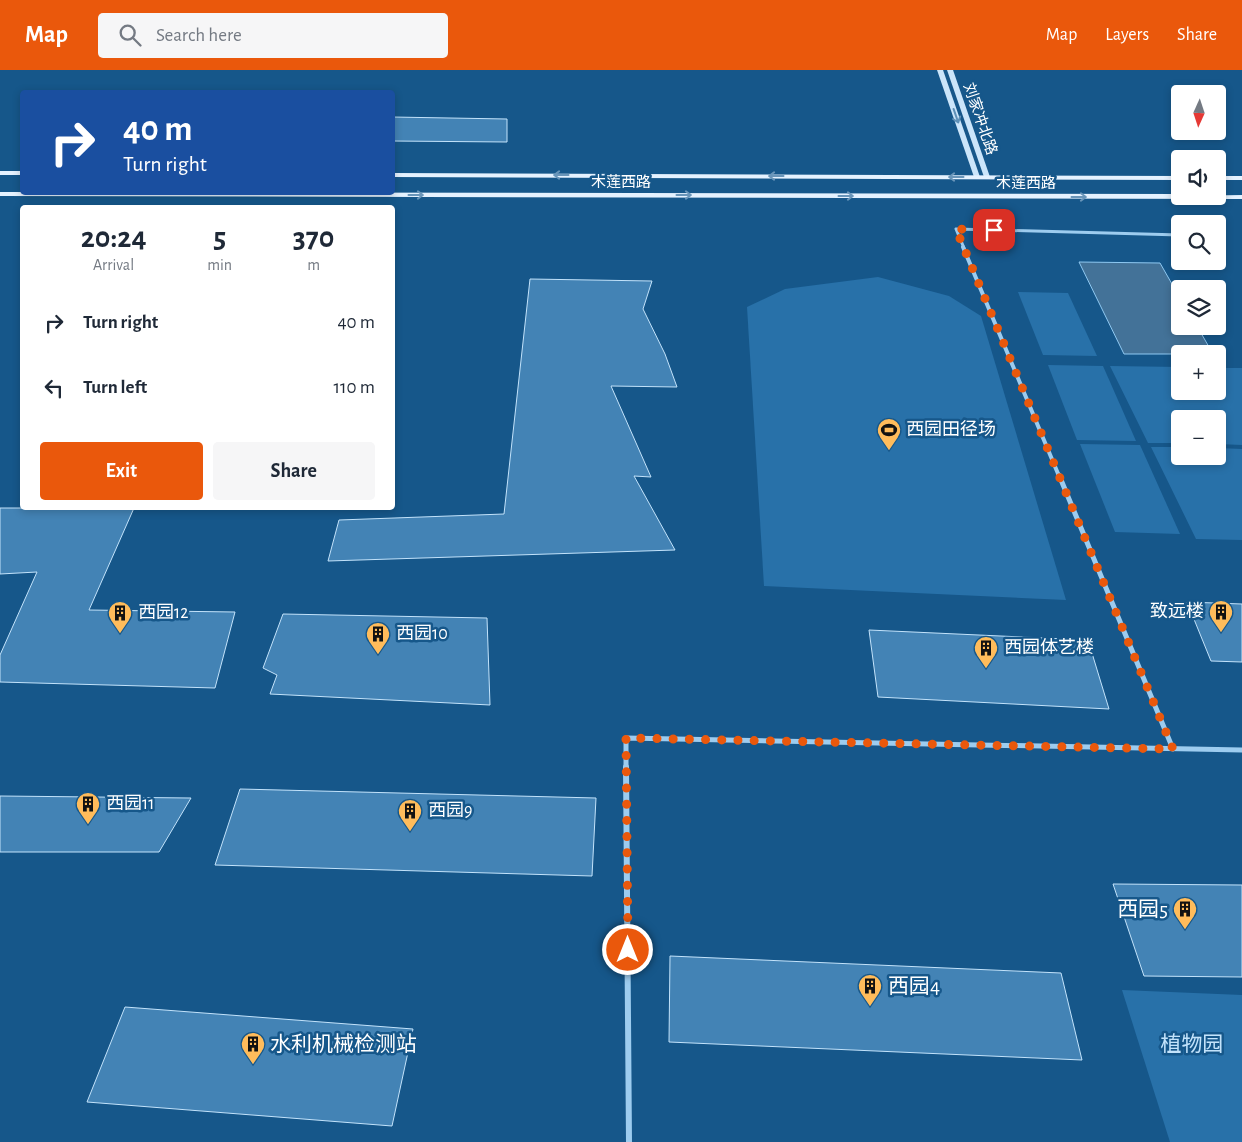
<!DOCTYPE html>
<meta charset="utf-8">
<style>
body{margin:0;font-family:"Alegreya Sans","Noto Sans SC",sans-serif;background:#f6f6f7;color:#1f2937;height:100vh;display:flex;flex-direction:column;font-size:19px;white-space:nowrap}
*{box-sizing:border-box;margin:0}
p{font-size:16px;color:#747a83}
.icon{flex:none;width:28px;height:28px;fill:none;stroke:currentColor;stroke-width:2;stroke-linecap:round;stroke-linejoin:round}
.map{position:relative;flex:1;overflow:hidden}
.sheet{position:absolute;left:20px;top:135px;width:375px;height:305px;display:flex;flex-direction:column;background:#fff;border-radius:5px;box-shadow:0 2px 8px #0003}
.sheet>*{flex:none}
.top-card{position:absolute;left:20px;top:20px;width:375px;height:105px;border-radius:5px;box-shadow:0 2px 8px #0003;background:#1a4fa0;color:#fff;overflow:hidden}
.needle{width:32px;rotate:183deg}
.buttons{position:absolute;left:1171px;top:15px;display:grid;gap:10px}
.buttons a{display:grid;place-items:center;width:55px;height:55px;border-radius:5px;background:#fff;box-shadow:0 2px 8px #0003;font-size:25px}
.pin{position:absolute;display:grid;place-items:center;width:42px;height:42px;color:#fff;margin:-21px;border-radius:10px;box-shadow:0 2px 8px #0006}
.me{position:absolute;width:55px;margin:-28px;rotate:0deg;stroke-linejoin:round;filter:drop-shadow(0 0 4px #0008)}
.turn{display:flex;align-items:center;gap:18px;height:105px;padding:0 20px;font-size:22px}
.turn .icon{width:65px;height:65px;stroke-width:2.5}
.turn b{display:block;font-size:35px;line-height:42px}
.eta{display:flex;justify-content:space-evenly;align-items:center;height:85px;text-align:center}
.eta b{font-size:30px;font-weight:700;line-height:35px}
.action{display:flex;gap:10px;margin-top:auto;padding:10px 20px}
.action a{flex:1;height:58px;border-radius:5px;background:#ea580c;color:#fff;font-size:20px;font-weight:700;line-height:58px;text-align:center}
.action a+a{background:#f6f6f7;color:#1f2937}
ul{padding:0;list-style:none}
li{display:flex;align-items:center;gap:15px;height:65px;padding:0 20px}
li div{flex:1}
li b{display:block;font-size:19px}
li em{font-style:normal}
header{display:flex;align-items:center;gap:30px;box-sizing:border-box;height:70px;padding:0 25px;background:#ea580c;color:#fff}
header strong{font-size:24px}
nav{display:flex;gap:28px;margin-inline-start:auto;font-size:18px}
.search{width:350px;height:45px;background:#f6f6f7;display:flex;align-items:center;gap:12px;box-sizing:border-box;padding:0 18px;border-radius:5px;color:#747a83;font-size:19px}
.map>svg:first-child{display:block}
</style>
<header>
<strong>Map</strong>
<div class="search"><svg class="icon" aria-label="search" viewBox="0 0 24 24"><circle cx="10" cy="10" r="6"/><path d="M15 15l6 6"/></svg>Search here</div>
<nav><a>Map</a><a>Layers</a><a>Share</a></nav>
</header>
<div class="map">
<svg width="1242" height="1072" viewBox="0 0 1242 1072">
<rect width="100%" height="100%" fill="#16578a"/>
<g fill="#2871a9">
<path d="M 878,207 L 949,226 L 981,246 L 1066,530 L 764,516 L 747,237 L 785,219 Z"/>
<path d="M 1018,222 L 1068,223 L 1097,286 L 1043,285 Z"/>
<path d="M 1048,295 L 1103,296 L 1136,371 L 1077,370 Z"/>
<path d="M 1110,296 L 1180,297 L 1180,321 L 1218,321 L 1218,298 L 1242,298 L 1242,375 L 1218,374 L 1218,349 L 1180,349 L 1180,373 L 1148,373 Z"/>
<path d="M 1080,374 L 1140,375 L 1180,464 L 1115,462 Z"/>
<path d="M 1151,377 L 1180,377 L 1180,386 L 1218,386 L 1218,378 L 1242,379 L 1242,470 L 1196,469 Z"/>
<path d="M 1122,920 L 1242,925 L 1242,1072 L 1170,1072 Z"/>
</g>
<path fill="#437298" stroke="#8fc9f2" d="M 1079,192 L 1160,193 L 1180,228 L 1180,256 L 1197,256 L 1213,284 L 1124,284 Z"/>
<g fill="#4383b5" stroke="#c3e3fb">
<path d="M 392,47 L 507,49 L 507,72 L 392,71 Z"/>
<path d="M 530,209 L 652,211 L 643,239 L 665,284 L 677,317 L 611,316 L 651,407 L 634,406 L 675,480 L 328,491 L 339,450 L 504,444 Z"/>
<path d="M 0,438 L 134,438 L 89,540 L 235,542 L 215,618 L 0,612 L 0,585 L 37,502 L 0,504 Z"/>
<path d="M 1187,532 L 1242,534 L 1242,592 L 1211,591 Z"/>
<path d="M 283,544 L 487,548 L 490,635 L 270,624 L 277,605 L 263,598 Z"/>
<path d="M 869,560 L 1088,570 L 1109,639 L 878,627 Z"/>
<path d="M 240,719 L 596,728 L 592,806 L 215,795 Z"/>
<path d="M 0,726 L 191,728 L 159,782 L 0,782 Z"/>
<path d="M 1113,814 L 1242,815 L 1242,907 L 1144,906 Z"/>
<path d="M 670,886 L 1061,903 L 1082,990 L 669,972 Z"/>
<path d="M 125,937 L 413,959 L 392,1056 L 87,1032 Z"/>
</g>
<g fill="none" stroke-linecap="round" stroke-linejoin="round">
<path stroke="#9dccef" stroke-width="3" d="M 964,178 L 956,159 L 1180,165"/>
<path stroke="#9dccef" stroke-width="4" d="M 963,177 L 1059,406"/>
<g stroke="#9dccef" stroke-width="5">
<path d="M 1059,405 L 1173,679"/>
<path d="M 626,698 L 626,668 L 1242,680"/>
</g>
<path stroke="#9dccef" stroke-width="6" d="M 626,697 L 629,1072"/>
<g fill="#cbe5fa" fill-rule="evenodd">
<path d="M 937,0 L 943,0 L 980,107 L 979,108 L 974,107 Z"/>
<path d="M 947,0 L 953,0 L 990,107 L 989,108 L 984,107 Z"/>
</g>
<g fill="#e5f2ff" fill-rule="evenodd">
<rect x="0" y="101" width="22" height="4"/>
<path d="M 392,103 L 1180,106 L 1180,110 L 392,107 Z"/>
<rect x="1218" y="106" width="24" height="4"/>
<path d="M 0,122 L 1180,124 L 1180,126 L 1242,125 L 1242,129 L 0,126 Z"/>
</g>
</g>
<defs><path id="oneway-shaft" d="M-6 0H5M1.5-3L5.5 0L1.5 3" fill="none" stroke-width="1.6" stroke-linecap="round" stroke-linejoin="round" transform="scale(1.25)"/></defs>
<use stroke="#5e90b7" href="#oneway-shaft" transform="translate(956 46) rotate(71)"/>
<g stroke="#6995b9">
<use href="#oneway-shaft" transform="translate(561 105) rotate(-180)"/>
<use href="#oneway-shaft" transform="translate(776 106) rotate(-180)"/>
<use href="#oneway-shaft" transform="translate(956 107) rotate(-180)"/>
<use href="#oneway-shaft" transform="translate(416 125)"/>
<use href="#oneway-shaft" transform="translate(684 125)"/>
<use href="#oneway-shaft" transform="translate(846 126)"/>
<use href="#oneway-shaft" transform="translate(1079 127)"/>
</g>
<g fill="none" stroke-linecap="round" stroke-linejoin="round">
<path stroke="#ea580c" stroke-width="9" stroke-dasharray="0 16.2" d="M 628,880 L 626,668 L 1173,679 L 956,159 L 994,160"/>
</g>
<defs>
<g id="stadium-pin" transform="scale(1.25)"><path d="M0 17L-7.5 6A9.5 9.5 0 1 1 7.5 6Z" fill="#ffbc5b" stroke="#16578a"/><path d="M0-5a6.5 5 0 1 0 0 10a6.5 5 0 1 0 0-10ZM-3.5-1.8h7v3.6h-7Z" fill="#111"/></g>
<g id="building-pin" transform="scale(1.25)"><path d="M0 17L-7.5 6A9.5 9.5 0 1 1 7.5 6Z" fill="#ffbc5b" stroke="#16578a"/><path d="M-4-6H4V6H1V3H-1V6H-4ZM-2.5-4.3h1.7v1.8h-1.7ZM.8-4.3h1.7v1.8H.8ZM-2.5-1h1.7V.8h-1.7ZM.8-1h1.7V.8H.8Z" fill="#111"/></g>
</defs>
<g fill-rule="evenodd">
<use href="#stadium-pin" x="889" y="360"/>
<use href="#building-pin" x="1221" y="542"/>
<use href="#building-pin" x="120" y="543"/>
<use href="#building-pin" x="378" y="564"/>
<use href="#building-pin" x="986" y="578"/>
<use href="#building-pin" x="88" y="734"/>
<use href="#building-pin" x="410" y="741"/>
<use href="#building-pin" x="1185" y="839"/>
<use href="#building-pin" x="870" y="916"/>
<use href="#building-pin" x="253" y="974"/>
</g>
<g text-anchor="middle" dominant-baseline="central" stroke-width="5" stroke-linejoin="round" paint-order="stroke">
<g font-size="15" fill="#fff" stroke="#16578a">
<text transform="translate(980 49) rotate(71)">刘家冲北路</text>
<text x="621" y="112">木莲西路</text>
<text x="1026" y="113">木莲西路</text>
</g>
<g font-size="18" fill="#fff" stroke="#16578a" text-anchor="start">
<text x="906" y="360">西园田径场</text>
<text x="1204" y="542" text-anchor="end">致远楼</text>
<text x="138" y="543">西园12</text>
<text x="396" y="564">西园10</text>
<text x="1004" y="578">西园体艺楼</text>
<text x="106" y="734">西园11</text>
<text x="428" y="741">西园9</text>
</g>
<g font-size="21" fill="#fff" stroke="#16578a" text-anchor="start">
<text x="1168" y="839" text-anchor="end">西园5</text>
<text x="888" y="916">西园4</text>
<text x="270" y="974">水利机械检测站</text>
</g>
<g font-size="21" fill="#c3e3fb" stroke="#16578a">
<text x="1192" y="974">植物园</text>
</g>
</g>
</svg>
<div class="buttons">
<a><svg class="needle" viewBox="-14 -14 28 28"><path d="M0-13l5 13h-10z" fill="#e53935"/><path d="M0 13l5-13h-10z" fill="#747a83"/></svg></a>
<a><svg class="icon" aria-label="sound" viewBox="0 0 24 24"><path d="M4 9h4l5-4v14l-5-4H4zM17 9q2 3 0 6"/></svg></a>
<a><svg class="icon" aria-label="search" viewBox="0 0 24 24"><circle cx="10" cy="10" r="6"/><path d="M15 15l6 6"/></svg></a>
<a><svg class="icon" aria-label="layers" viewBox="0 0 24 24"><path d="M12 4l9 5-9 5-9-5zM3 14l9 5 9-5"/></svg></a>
<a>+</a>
<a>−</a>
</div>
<div class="pin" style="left:994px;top:160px;background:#d93025"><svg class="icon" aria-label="arrive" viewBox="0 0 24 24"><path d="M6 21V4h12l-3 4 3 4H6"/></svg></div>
<svg class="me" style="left:628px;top:880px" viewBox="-20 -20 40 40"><circle r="17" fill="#ea580c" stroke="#fff" stroke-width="3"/><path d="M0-11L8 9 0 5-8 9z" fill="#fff"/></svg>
<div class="top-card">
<div class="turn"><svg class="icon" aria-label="right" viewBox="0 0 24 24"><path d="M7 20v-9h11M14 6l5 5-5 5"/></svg><div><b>40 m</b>Turn right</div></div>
</div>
<section class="sheet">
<div class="eta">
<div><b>20:24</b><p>Arrival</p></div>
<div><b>5</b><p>min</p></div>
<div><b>370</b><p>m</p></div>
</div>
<ul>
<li><svg class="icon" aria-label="right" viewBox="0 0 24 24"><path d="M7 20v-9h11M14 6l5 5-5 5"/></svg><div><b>Turn right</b></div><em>40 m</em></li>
<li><svg class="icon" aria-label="left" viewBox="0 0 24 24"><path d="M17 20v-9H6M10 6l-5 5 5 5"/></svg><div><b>Turn left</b></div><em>110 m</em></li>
</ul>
<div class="action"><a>Exit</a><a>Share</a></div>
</section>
</div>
